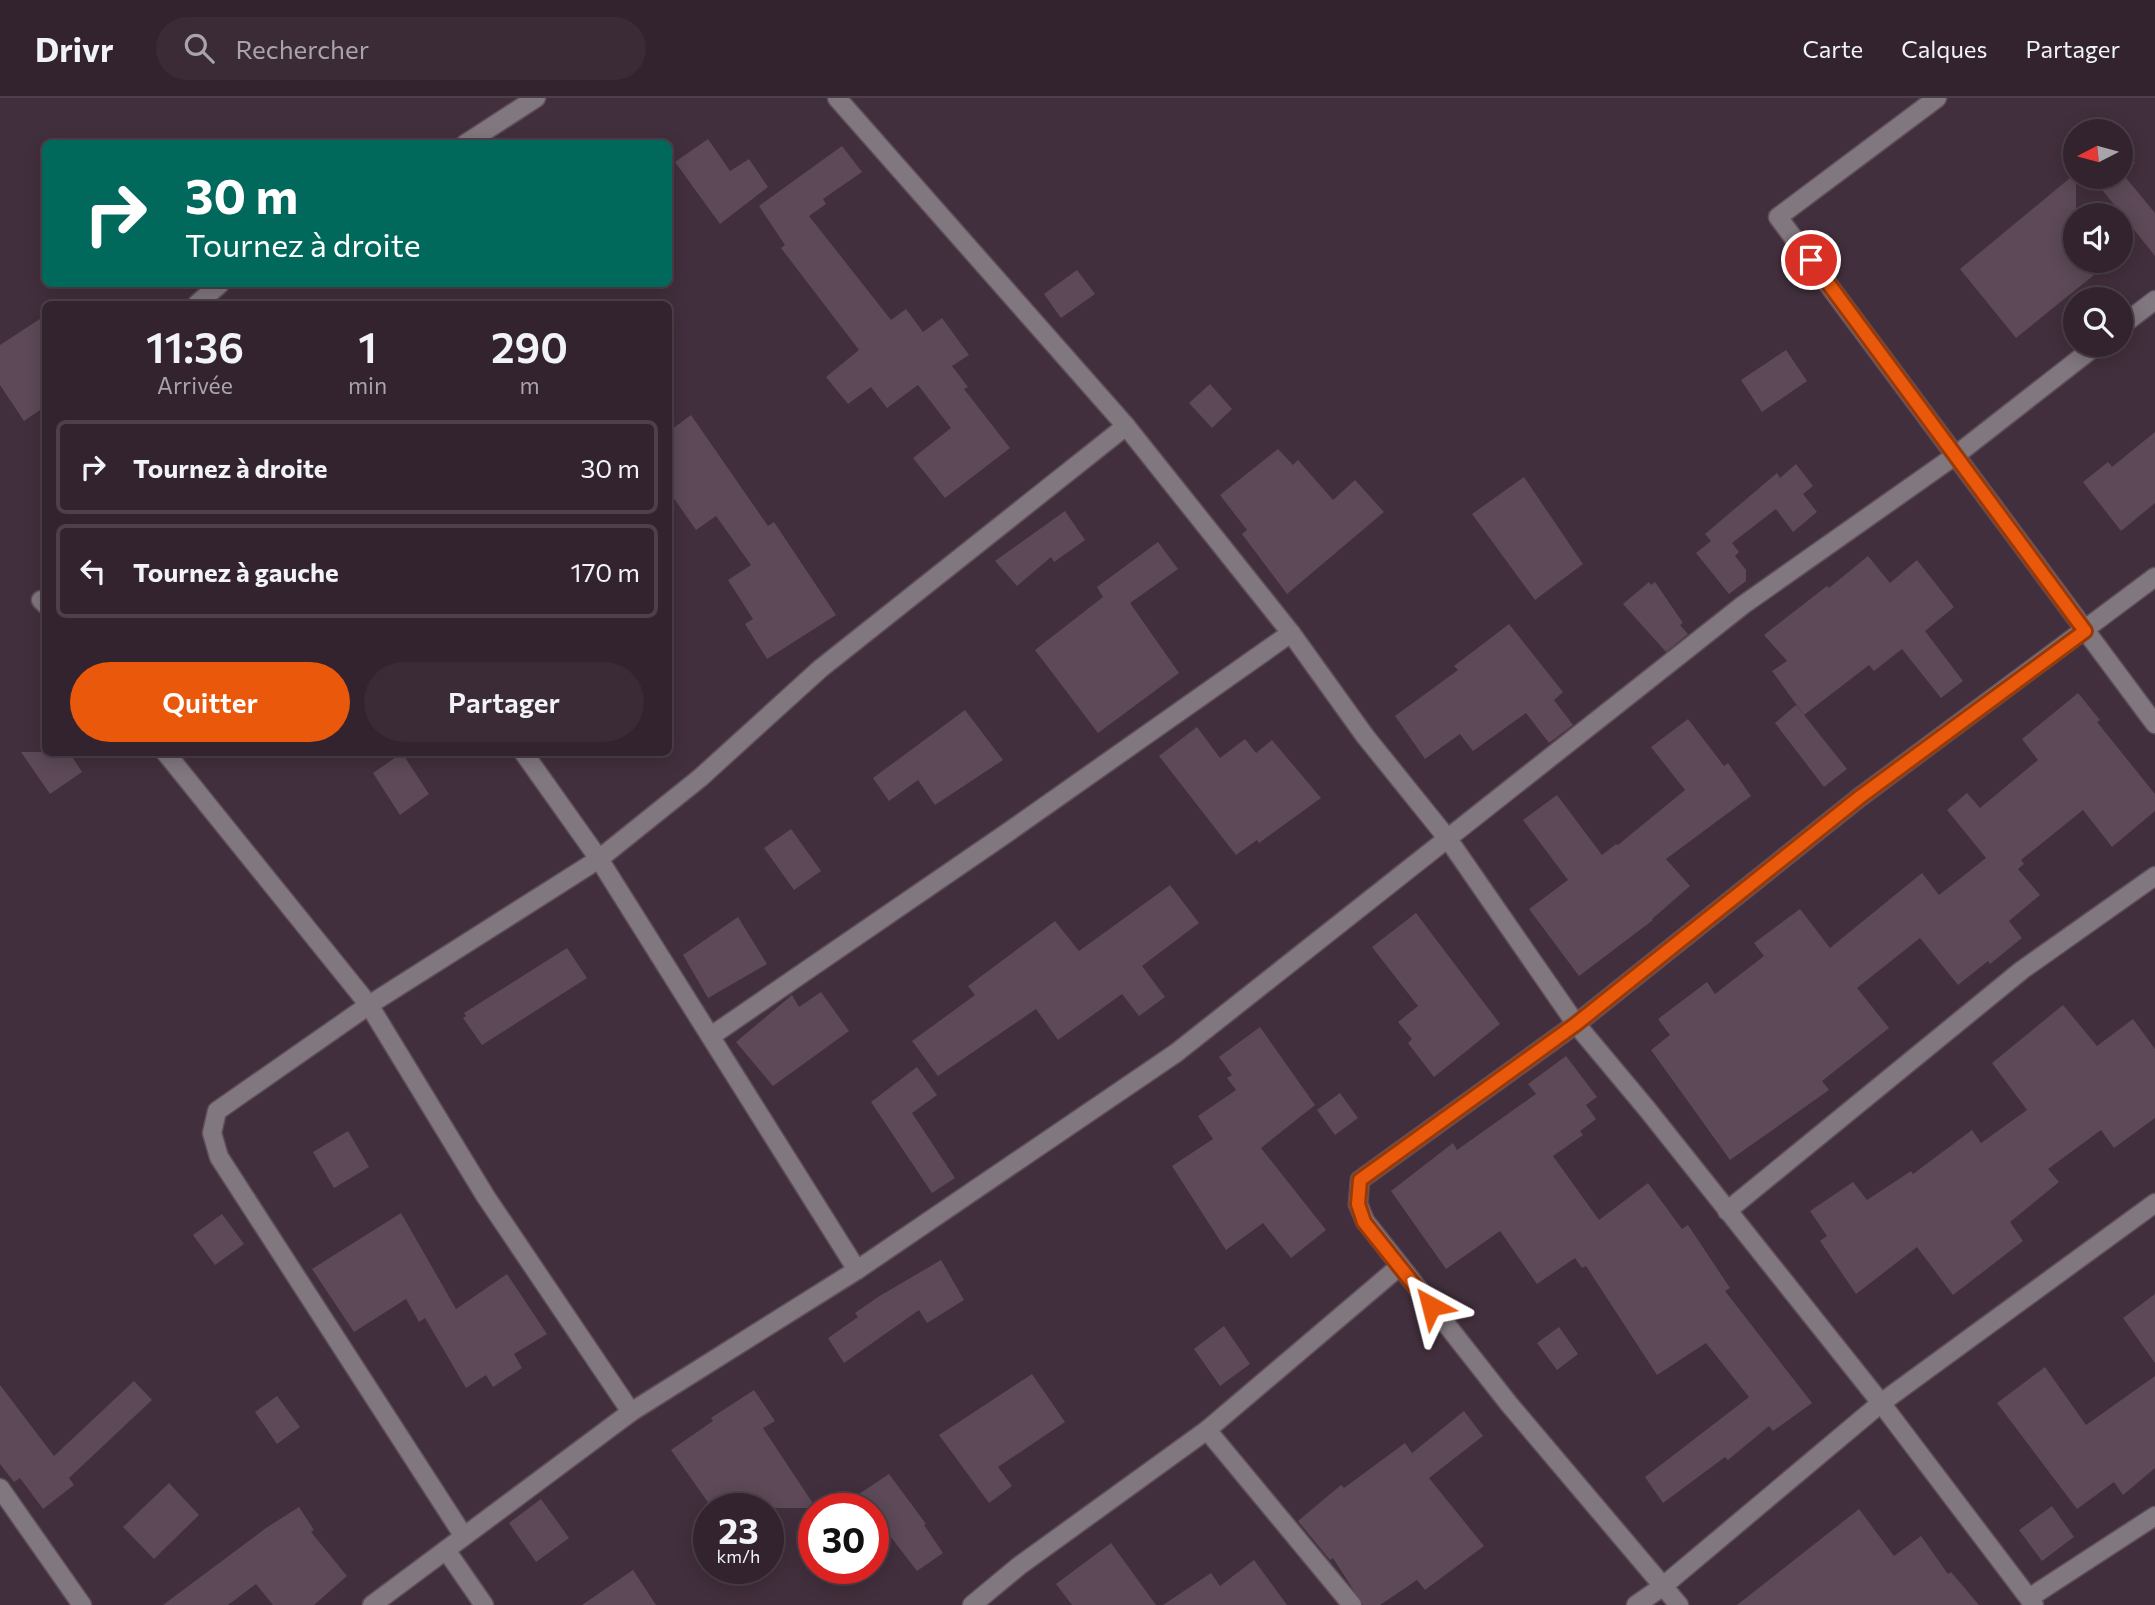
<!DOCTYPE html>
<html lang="fr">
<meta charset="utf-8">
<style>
body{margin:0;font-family:Commissioner,sans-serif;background:#3a2b36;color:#f1f3f6;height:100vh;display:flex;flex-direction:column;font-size:26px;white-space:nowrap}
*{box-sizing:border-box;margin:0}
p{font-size:23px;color:#a8a4aa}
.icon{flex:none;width:38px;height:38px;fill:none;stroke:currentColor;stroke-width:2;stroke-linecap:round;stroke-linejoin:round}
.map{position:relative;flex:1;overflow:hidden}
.drawer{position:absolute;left:42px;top:203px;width:630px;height:455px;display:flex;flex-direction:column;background:#32232e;border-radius:10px;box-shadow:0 4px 18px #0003,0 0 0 2px #4d404a}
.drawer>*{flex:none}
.banner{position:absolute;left:42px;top:42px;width:630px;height:147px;border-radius:10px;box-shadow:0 4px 18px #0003,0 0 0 2px #4d404a;background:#00695c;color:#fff;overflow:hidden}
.needle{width:46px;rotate:264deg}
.fabs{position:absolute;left:2063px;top:21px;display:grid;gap:14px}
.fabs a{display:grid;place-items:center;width:70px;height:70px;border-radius:50%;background:#32232e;box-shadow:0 4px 18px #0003,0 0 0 2px #4d404a;font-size:35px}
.speed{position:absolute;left:693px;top:1395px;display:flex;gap:14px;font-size:35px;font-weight:700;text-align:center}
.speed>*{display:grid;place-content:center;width:91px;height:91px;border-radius:50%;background:#32232e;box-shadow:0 4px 18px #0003,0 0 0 2px #4d404a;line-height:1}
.speed small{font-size:18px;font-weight:400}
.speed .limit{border:10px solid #d22;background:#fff;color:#111}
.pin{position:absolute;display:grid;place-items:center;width:60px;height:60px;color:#fff;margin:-30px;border:4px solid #fff;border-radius:50%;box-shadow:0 2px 7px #0007}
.me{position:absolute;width:77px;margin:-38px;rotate:322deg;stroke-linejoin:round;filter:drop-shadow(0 0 5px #0008)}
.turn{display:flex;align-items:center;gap:24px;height:147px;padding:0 28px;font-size:32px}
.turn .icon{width:91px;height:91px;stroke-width:2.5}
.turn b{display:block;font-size:49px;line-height:60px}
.eta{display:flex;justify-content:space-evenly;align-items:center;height:119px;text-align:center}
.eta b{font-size:42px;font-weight:600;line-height:49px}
.cta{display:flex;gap:14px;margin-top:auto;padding:14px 28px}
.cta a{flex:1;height:80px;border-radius:42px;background:#ea580c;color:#fff;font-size:28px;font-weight:600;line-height:80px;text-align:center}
.cta a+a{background:#3a2b36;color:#f1f3f6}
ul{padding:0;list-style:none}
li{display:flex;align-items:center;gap:21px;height:94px;margin:0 14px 10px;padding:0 14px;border:4px solid #4d404a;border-radius:10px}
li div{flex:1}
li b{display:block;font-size:26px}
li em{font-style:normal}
header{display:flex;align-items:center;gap:42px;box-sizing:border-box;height:98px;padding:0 35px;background:#32232e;border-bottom:2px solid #4d404a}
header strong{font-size:33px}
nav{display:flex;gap:38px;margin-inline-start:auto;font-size:24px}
.search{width:490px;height:63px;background:#3a2b36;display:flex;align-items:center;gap:18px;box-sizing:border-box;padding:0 24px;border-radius:38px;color:#a8a4aa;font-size:26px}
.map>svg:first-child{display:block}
</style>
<header>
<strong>Drivr</strong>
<div class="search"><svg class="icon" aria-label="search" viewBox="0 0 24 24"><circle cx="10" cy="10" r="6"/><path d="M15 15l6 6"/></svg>Rechercher</div>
<nav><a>Carte</a><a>Calques</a><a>Partager</a></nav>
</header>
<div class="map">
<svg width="2155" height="1507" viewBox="0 0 2155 1507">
<rect width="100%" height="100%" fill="#422f3d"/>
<g fill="#5d4958">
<path d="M 708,41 L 730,73 L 749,61 L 768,89 L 720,126 L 675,64 Z"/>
<path d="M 842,48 L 862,74 L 823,101 L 826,106 L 809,118 L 891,222 L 906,211 L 923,234 L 942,220 L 969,257 L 952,268 L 968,289 L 964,291 L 1010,350 L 945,400 L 913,360 L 951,330 L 918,287 L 887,310 L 871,289 L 848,306 L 826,279 L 859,252 L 781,150 L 785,147 L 759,108 Z"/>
<path d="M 2121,48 L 2135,65 L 2122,75 L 2155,115 L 2155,158 L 2092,79 L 2121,79 Z"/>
<path d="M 2076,75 L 2076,163 L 2083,163 L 2094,177 L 2016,240 L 1960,171 Z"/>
<path d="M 1077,172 L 1095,196 L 1061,220 L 1044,196 Z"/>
<path d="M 46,217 L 46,308 L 24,323 L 0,287 L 0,247 Z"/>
<path d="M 1786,252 L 1807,283 L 1762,314 L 1741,282 Z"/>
<path d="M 1210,286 L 1232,311 L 1212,330 L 1189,305 Z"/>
<path d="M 691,317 L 768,428 L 774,424 L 836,517 L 767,561 L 745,526 L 753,521 L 728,482 L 751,467 L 716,418 L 696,432 L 668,392 L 668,334 Z"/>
<path d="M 2155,334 L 2155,405 L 2121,433 L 2083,384 L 2108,364 L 2112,369 Z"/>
<path d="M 1278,351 L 1293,367 L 1298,362 L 1333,402 L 1355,382 L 1384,414 L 1287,496 L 1242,436 L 1247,432 L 1220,397 Z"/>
<path d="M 1796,366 L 1813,388 L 1803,396 L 1817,414 L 1793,434 L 1776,411 L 1732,445 L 1739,454 L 1735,458 L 1746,472 L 1746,483 L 1729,496 L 1696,455 L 1711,443 L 1705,436 L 1777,375 L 1780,380 Z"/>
<path d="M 1524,379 L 1583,466 L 1535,502 L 1472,416 Z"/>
<path d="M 1065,413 L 1085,442 L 1054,464 L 1051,459 L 1017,488 L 995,463 Z"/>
<path d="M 1158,444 L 1178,471 L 1130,505 L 1179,575 L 1098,635 L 1035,552 L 1103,499 L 1097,489 Z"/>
<path d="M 1868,458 L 1890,485 L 1917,462 L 1954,509 L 1925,533 L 1963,583 L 1941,600 L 1902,551 L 1874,573 L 1869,567 L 1804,617 L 1772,573 L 1787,563 L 1764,537 L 1827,488 L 1829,490 Z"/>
<path d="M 1649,484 L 1651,487 L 1655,484 L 1683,525 L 1680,527 L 1688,536 L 1666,554 L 1623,506 Z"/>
<path d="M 1509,526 L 1563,594 L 1554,602 L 1573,627 L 1549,645 L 1526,615 L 1473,653 L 1460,636 L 1425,661 L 1395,618 L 1458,572 L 1454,568 Z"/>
<path d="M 2078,595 L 2100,622 L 2097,624 L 2155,696 L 2155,713 L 2112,749 L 2083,712 L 2021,762 L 2024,766 L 2018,771 L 2040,797 L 2009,823 L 2022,840 L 1990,866 L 1988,863 L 1958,887 L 1920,840 L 1857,890 L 1889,930 L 1822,983 L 1829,992 L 1730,1062 L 1651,952 L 1670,937 L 1658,921 L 1707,884 L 1715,896 L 1764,858 L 1754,845 L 1800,811 L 1830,850 L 1922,775 L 1939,797 L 1986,760 L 1947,712 L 1967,695 L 1980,710 L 2038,662 L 2022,641 Z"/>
<path d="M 1796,607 L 1847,671 L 1824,689 L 1775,625 Z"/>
<path d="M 965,612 L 1003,662 L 935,707 L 918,682 L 889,703 L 873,680 Z"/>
<path d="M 1688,621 L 1724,668 L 1728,665 L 1751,698 L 1666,761 L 1690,788 L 1652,821 L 1653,822 L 1579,878 L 1529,811 L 1568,782 L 1523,722 L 1557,697 L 1602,757 L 1616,746 L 1618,747 L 1685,692 L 1651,649 Z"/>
<path d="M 1197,629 L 1220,660 L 1245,641 L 1256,655 L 1272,642 L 1321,700 L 1259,745 L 1257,742 L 1236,757 L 1159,658 Z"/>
<path d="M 21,654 L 69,654 L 82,674 L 50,696 Z"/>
<path d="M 402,655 L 429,696 L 400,717 L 373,675 Z"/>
<path d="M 791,731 L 821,773 L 794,792 L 764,750 Z"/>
<path d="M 1170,787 L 1199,825 L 1142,868 L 1165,899 L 1139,918 L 1122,896 L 1058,942 L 1036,911 L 938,978 L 912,943 L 975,897 L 968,888 L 1055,823 L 1079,853 Z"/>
<path d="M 1416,815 L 1500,926 L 1434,979 L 1408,945 L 1412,941 L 1398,924 L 1418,908 L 1372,849 Z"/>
<path d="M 738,819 L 767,866 L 708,900 L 683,857 Z"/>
<path d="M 567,850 L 587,880 L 482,947 L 463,920 L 466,918 L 464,915 Z"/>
<path d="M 821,894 L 849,933 L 773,988 L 736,944 L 792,897 L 799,909 Z"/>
<path d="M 2063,907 L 2097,948 L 2133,921 L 2155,951 L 2155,1020 L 2114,1050 L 2101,1032 L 2048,1071 L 2059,1084 L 2010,1124 L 2023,1143 L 1953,1197 L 1917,1149 L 1856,1196 L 1820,1143 L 1827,1138 L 1810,1113 L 1853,1084 L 1867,1102 L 1911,1073 L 1913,1076 L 1972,1032 L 1981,1045 L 2027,1012 L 1992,965 Z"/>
<path d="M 1260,929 L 1315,1007 L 1261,1050 L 1326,1132 L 1291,1160 L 1263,1125 L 1226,1152 L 1172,1068 L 1213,1041 L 1198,1018 L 1236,992 L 1227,980 L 1232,977 L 1219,959 Z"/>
<path d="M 1566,958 L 1597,999 L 1586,1007 L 1596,1021 L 1580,1033 L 1583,1037 L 1553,1058 L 1599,1122 L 1648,1085 L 1682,1131 L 1688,1127 L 1730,1190 L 1725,1193 L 1812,1305 L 1773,1333 L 1769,1328 L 1728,1362 L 1725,1359 L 1663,1405 L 1645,1379 L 1749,1299 L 1706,1245 L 1657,1277 L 1586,1168 L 1582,1170 L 1575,1160 L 1537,1186 L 1500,1133 L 1446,1171 L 1391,1093 L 1453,1045 L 1457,1052 L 1536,996 L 1528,986 Z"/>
<path d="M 917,969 L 937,997 L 912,1015 L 955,1080 L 932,1095 L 871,1004 Z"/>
<path d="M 1340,995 L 1358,1020 L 1335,1037 L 1317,1012 Z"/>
<path d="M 348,1033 L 369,1069 L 334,1090 L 313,1054 Z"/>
<path d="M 401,1115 L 456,1211 L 507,1176 L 547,1236 L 514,1256 L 522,1270 L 493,1289 L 486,1277 L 466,1290 L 425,1220 L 419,1224 L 406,1201 L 354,1234 L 312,1171 Z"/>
<path d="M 222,1116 L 244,1146 L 215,1167 L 193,1137 Z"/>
<path d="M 941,1162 L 964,1202 L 927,1225 L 919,1212 L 844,1265 L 828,1240 L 858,1219 L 855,1215 L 878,1199 Z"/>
<path d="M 2155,1196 L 2155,1265 L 2123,1220 Z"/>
<path d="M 1224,1228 L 1250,1266 L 1220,1288 L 1194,1251 Z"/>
<path d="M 1559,1229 L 1578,1256 L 1557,1272 L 1537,1245 Z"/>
<path d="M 2045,1269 L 2086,1327 L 2155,1278 L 2155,1370 L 2123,1397 L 2114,1384 L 2077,1411 L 1997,1305 Z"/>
<path d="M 1032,1276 L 1065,1324 L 998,1369 L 1012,1388 L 989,1405 L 939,1337 Z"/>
<path d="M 134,1283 L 152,1302 L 69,1380 L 74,1387 L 43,1411 L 20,1380 L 14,1384 L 0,1366 L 0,1287 L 54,1358 Z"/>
<path d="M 754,1292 L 775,1323 L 763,1330 L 816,1410 L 712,1410 L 671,1352 L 713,1323 L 711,1320 Z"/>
<path d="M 277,1298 L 300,1329 L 277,1346 L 255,1314 Z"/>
<path d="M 1464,1313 L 1483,1338 L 1429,1380 L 1484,1448 L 1425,1492 L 1417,1482 L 1380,1507 L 1363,1507 L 1333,1460 L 1330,1462 L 1298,1423 L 1341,1387 L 1344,1390 L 1405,1345 L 1412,1355 Z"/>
<path d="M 889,1376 L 926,1426 L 924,1427 L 943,1455 L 917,1473 L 873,1416 L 873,1410 L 869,1410 L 859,1396 Z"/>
<path d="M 169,1385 L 199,1417 L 154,1461 L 123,1429 Z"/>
<path d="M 541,1401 L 569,1440 L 536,1464 L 509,1425 Z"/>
<path d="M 2052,1408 L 2074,1439 L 2042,1463 L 2019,1432 Z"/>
<path d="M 299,1409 L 314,1432 L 311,1434 L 347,1478 L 314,1507 L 273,1507 L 256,1486 L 228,1507 L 163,1507 L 266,1430 Z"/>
<path d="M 1859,1411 L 1894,1458 L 1921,1438 L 1948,1476 L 1951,1474 L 1979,1507 L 1737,1507 Z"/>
<path d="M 1111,1445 L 1156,1507 L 1072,1507 L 1056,1486 Z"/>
<path d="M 1254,1462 L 1287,1507 L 1163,1507 L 1211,1475 L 1220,1488 Z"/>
<path d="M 633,1472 L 656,1507 L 582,1507 Z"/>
</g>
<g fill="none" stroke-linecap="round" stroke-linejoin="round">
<g stroke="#604e5b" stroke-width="21">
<g id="minor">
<path d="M 837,0 L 1126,328 L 1291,535 L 1365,638 L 1448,741 L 1576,926 L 1647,1011 L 1881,1305 L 2034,1507"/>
<path d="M 1937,0 L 1778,119 L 2155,626"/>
<path d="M 465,46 L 536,0"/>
<path d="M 197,206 L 220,186"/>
<path d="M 2121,228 L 2155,202"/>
<path d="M 41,502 L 46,507"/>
<path d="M 165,654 L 369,907 L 486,1099 L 631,1314"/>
<path d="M 523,654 L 599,761 L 857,1172"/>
<path d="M 711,938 L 1004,737 L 1291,535"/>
<path d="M 1727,1113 L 2022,872 L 2155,778"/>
<path d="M 1207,1332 L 1352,1507"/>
<path d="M 0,1390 L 82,1507"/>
<path d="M 463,1437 L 219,1059 L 212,1035 L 217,1013 L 369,907 L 599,761 L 700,680 L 820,571 L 1126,328"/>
<path d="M 446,1452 L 484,1507"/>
<path d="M 2029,1500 L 2155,1418"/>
<path d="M 372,1507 L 631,1314 L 857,1172 L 1176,955 L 1743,507 L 1956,357 L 2097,247"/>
<path d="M 972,1507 L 1019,1468 L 1207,1332 L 1400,1168"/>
<path d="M 1636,1507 L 1662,1489 L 1881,1305 L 2155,1105"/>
<path d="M 1679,1507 L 1509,1306 L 1365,1123 L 1358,1106 L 1360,1082 L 1576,926 L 1860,699 L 2155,479"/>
</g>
</g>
<use href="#minor" stroke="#81777e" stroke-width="18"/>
</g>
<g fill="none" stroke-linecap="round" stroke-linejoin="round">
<g stroke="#983908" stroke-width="18">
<path id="route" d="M 1431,1208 L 1364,1124 L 1358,1106 L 1360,1082 L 1576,926 L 1860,699 L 2085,533 L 1811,162"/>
</g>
<use href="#route" stroke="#ea580c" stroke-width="12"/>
</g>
</svg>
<div class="fabs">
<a><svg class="needle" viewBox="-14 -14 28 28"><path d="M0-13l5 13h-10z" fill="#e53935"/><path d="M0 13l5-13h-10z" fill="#a8a4aa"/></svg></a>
<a><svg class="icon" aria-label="sound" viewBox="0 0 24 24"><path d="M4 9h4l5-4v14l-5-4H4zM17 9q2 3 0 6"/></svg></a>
<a><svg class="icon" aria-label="search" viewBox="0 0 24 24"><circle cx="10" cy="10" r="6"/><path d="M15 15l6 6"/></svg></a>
</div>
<div class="speed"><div>23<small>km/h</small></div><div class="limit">30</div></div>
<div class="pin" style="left:1811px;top:162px;background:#d93025"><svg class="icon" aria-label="arrive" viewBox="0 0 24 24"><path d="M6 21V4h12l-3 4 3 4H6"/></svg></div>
<svg class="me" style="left:1431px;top:1208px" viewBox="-20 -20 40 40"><path d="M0-17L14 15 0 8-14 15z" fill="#ea580c" stroke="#fff" stroke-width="4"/></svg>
<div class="banner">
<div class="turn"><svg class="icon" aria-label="right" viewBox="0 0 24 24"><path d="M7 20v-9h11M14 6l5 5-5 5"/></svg><div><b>30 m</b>Tournez à droite</div></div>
</div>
<section class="drawer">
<div class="eta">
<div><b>11:36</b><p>Arrivée</p></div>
<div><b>1</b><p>min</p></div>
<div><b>290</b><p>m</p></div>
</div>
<ul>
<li><svg class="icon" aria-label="right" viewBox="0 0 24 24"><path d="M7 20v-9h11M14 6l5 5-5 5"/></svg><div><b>Tournez à droite</b></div><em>30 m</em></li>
<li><svg class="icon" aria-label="left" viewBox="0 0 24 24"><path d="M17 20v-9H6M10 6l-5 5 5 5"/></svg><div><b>Tournez à gauche</b></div><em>170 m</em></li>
</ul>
<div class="cta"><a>Quitter</a><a>Partager</a></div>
</section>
</div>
